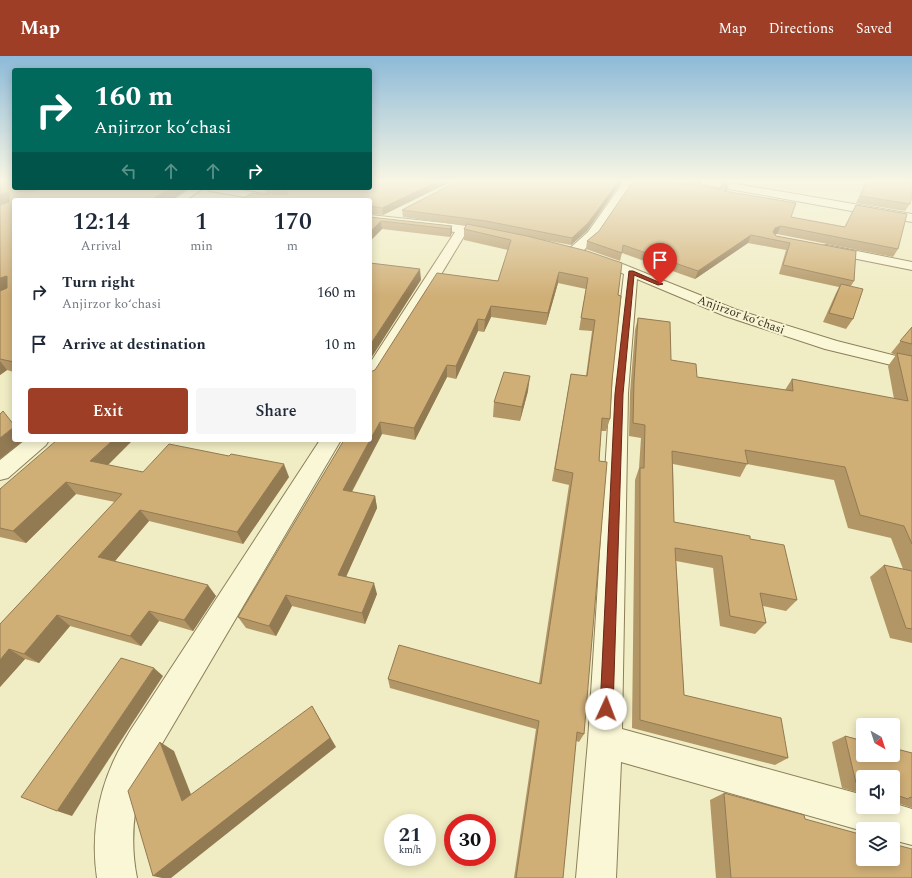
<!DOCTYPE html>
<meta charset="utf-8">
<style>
body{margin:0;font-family:Spectral,serif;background:#f6f6f7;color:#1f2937;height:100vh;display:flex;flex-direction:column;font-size:15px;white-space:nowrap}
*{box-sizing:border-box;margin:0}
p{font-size:13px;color:#747a83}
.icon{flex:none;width:22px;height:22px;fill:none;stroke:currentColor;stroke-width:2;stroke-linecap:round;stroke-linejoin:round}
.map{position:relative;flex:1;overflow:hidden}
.side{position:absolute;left:12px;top:142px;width:360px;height:244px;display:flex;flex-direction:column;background:#fff;border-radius:4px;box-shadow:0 2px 10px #0003}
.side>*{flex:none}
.hud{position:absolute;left:12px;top:12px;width:360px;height:122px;border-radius:4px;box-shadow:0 2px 10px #0003;background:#00695c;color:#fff;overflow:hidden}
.needle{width:26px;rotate:141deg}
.controls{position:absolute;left:856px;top:662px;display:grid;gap:8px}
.controls a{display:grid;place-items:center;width:44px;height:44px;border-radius:4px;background:#fff;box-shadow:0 2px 10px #0003;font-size:20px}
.speed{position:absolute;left:384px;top:758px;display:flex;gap:8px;font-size:20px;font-weight:700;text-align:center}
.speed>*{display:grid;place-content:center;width:52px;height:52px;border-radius:50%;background:#fff;box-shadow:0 2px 10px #0003;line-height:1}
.speed small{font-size:10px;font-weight:400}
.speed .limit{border:6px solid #d22;background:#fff;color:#111}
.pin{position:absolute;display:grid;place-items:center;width:34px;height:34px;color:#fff;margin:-41px -17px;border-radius:50% 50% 50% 0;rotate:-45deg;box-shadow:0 0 4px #0007}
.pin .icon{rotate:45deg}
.me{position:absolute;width:44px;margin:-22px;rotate:2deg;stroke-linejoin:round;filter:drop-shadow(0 0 3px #0008)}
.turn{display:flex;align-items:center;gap:14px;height:84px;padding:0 16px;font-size:18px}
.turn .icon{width:52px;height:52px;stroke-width:2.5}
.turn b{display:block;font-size:28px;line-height:34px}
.lanes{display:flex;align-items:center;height:38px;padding:0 16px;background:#0003;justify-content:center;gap:20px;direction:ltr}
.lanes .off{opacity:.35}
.eta{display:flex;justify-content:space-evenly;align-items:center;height:68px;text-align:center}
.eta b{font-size:24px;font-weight:600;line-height:28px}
.button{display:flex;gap:8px;margin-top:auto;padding:8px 16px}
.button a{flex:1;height:46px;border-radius:4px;background:#9e3e26;color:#fff;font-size:16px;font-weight:600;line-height:46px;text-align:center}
.button a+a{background:#f6f6f7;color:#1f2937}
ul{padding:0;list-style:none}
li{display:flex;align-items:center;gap:12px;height:52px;padding:0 16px}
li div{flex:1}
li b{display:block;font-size:15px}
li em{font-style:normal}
header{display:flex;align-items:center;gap:24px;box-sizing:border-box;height:56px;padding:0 20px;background:#9e3e26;color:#fff}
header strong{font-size:19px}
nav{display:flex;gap:22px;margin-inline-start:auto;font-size:14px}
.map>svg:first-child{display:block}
</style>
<header>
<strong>Map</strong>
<nav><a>Map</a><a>Directions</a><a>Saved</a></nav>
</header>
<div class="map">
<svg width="912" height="822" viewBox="0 0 912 822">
<rect width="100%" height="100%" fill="#f0ecc3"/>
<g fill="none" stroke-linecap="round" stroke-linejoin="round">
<g stroke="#8c7f59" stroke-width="2">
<g id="minor">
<path d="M 624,125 L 634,125 L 596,182 L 579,199 L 569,199 L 567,196 L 569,193 L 588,176 Z"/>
<path d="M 697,125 L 719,125 L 912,158 L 912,166 L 702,128 Z"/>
<path d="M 191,132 L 204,132 L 186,144 L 173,144 Z"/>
<path d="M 205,132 L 229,132 L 283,141 L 288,144 L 263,144 L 210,135 Z"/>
<path d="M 370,159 L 463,169 L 498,176 L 500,179 L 498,182 L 494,183 L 466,177 L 379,321 L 376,325 L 370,327 L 370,307 L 455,176 L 370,167 Z"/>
<path d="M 827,189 L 912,206 L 912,214 L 822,196 L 821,193 L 822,190 Z"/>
<path d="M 620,207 L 737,254 L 837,285 L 912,304 L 912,314 L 825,293 L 725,260 L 637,223 L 628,337 L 622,673 L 863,739 L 863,751 L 893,751 L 893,747 L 912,753 L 912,789 L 893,784 L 893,773 L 863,773 L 863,775 L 621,706 L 616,822 L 576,822 L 588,685 L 610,337 L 624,218 L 615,214 L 613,211 L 615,208 Z"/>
<path d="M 25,384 L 49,384 L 46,389 L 8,422 L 0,424 L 0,404 Z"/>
<path d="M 320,384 L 341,384 L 143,720 C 133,754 130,787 137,822 L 97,822 C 91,782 97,739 115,702 C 119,693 125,684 130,675 Z"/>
</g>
</g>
<use href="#minor" fill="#faf7d7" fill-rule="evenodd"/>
</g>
<g fill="#b39666">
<path d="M 0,125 L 14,132 L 188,132 L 171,144 L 14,144 L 14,316 L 7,314 L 0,319 Z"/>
<path d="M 452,125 L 383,159 L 370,158 L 370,144 L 261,138 L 275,138 L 266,137 L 264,132 L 370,132 Z"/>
<path d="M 458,125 L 622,125 L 587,175 L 571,189 L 544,184 L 618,239 L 610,363 L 606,375 L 601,375 L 584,678 L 579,686 L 576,685 L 563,822 L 514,822 L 536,673 L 390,632 L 388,623 L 539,627 L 569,429 L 552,425 L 571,318 L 586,320 L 592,275 L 579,274 L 586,233 L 558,227 L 546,269 L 491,261 L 484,276 L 478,275 L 456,323 L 447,321 L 415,384 L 382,378 L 352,436 L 375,440 L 377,452 L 346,520 L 377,538 L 365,568 L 292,550 L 276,580 L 246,572 L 238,561 L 370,384 L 375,314 L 498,225 L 508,194 L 464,184 L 464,173 L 466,170 L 403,161 L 402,154 Z"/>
<path d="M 679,125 L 701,125 L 700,129 Z"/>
<path d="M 867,125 L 912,125 L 910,148 L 905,155 L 856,147 Z"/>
<path d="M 722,126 L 729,127 L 726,135 L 791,161 L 845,171 L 856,149 L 898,193 L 893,201 L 777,178 L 775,178 L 776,180 L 856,195 L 854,225 L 851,230 L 853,263 L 846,273 L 823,266 L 836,237 L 839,231 L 779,218 L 786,194 L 748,187 L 695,223 L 622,197 L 620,205 L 586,193 L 587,185 L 599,175 L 719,133 Z"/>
<path d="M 370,161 L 452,170 L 452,177 L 450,181 L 382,173 L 370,185 Z"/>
<path d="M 638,262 L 671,304 L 697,321 L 785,334 L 792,323 L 894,343 L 888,310 L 896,299 L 891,297 L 912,271 L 912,587 L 890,582 L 870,521 L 884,509 L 903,513 L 891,482 L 848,472 L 834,424 L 747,408 L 740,421 L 673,408 L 674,466 L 750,483 L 797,544 L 786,555 L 763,550 L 766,567 L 755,578 L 720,570 L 713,512 L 676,505 L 684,639 L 788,702 L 775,709 L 632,672 L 635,424 L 639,412 L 641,382 L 629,380 L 630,337 L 635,274 Z"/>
<path d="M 528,335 L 520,365 L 493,361 L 494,346 Z"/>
<path d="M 108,409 L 143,416 L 289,421 L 243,488 L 149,465 L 115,505 L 216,540 L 193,575 L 159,565 L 141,590 L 70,570 L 39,607 L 25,603 L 0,631 L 0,568 L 115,446 L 76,438 L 26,487 L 0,481 L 0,433 Z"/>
<path d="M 845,680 L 912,697 L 912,752 L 895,746 L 893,747 L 893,721 L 863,721 L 863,738 L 842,732 L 832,686 Z"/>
<path d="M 724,737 L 805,763 L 912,822 L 716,822 L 710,744 Z"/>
</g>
<g fill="#927a53">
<path d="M 438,125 L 452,125 L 383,159 L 382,152 Z"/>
<path d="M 619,125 L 622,125 L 587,175 L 571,189 L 572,182 Z"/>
<path d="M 729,127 L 727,134 L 721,142 L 724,135 Z"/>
<path d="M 19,132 L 43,132 L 24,141 L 17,135 Z"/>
<path d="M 172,132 L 188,132 L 172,144 L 150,144 Z"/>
<path d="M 8,136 L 13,146 L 0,151 L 0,139 Z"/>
<path d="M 381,165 L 382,173 L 370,185 L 370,176 Z"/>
<path d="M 452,170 L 452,177 L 450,181 L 450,173 Z"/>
<path d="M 781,170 L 777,178 L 772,179 L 775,172 Z"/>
<path d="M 751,179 L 748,187 L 695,223 L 698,215 Z"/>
<path d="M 420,213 L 421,224 L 370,304 L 370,289 Z"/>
<path d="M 559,216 L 558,227 L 546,269 L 548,257 Z"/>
<path d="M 7,220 L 14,230 L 0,236 L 0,222 Z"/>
<path d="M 491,250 L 491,261 L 484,276 L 485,264 Z"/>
<path d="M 478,263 L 478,275 L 456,323 L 456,310 Z"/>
<path d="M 0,305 L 7,314 L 0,319 Z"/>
<path d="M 447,309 L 447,321 L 415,384 L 414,372 Z"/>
<path d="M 530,320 L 528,335 L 520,365 L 522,351 Z"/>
<path d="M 380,366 L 382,378 L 346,446 L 343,434 Z"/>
<path d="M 14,371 L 14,384 L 24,384 L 0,403 L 0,382 Z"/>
<path d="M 113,384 L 133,384 L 100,417 L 90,405 Z"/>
<path d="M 284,408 L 289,421 L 243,488 L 237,476 Z"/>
<path d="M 66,426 L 76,438 L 26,487 L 13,475 Z"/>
<path d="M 375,440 L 377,452 L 342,530 L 338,519 Z"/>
<path d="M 140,454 L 149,465 L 109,512 L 98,501 Z"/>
<path d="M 374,527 L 377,538 L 365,568 L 362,557 Z"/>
<path d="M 208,529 L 216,540 L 193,575 L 184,564 Z"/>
<path d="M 286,539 L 292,550 L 276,580 L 269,570 Z"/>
<path d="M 149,555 L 159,565 L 141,590 L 130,580 Z"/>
<path d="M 57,559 L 70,570 L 39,607 L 24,598 Z"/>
<path d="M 9,593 L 25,603 L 0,631 L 0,604 Z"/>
<path d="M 154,612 L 163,620 L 72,760 L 57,755 Z"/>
<path d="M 312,650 L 336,691 L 171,822 L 162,822 L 153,820 Z"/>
<path d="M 160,686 L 174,695 L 196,751 L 182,745 Z"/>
</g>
<g fill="#d0af77" stroke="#927a53">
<path d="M 0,125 L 14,125 L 14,132 L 19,132 L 17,135 L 33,136 L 42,132 L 172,132 L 150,144 L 14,144 L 14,306 L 0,303 L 0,235 L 7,232 L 7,220 L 0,222 L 0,149 L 9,146 L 10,138 L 8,136 L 0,139 Z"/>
<path d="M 370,125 L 438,125 L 382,152 L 370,150 L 370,144 L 241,144 L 252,137 L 261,138 L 288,138 L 287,136 L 282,133 L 278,132 L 370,132 Z"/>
<path d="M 458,125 L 619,125 L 588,167 L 572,182 L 486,165 L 402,154 Z"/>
<path d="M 633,125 L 667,125 L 719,133 L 726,130 L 722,126 L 729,127 L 724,135 L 796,147 L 791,161 L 845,171 L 856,149 L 907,158 L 898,193 L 781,170 L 775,172 L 773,176 L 776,180 L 856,195 L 854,225 L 783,209 L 790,187 L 751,179 L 698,215 L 623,189 L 622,197 L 587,185 L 599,175 Z"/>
<path d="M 867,125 L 912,125 L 912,139 L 910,148 L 860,140 Z"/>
<path d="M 370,161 L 452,170 L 450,173 L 381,165 L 370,176 Z"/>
<path d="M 467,168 L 527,180 L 587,195 L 622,207 L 618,239 L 621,240 L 612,325 L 610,363 L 602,362 L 599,405 L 607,406 L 584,678 L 577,676 L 563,822 L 516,822 L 539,665 L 388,623 L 399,589 L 541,628 L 573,417 L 555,413 L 571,318 L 587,320 L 595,264 L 581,262 L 588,222 L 559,216 L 548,257 L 491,250 L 485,264 L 478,263 L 456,310 L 447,309 L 414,372 L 380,366 L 370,384 L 370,316 L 375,314 L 437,217 L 498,225 L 511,184 L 464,173 Z"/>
<path d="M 370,207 L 420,213 L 370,289 Z"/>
<path d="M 841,228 L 863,233 L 853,263 L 829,257 Z"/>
<path d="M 638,262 L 670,266 L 671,304 L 696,308 L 697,321 L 793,335 L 792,323 L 908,345 L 897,297 L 912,300 L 912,488 L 904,470 L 860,459 L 845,411 L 745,394 L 748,408 L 672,395 L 674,466 L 750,480 L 750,483 L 784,489 L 797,544 L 760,537 L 766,567 L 730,560 L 722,500 L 675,492 L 684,639 L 781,662 L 788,702 L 640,664 L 640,412 L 644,412 L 645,369 L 633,367 L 634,325 Z"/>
<path d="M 912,271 L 912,288 L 900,285 Z"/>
<path d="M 504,316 L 530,320 L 522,351 L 494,346 Z"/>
<path d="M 3,355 L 14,369 L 14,371 L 0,382 L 0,358 Z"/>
<path d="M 57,384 L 113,384 L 90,405 L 143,416 L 169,388 L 229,400 L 231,398 L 284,408 L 237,476 L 140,454 L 98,501 L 208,529 L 184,564 L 149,555 L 130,580 L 57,559 L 24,598 L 9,593 L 0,604 L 0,568 L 122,438 L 66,426 L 13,475 L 0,472 L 0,433 Z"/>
<path d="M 344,384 L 370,384 L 343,434 L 375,440 L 338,519 L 374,527 L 362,557 L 286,539 L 269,570 L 238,561 Z"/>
<path d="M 884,509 L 912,515 L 912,573 L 906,572 Z"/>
<path d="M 121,602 L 154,612 L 57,755 L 21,741 Z"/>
<path d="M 312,650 L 330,682 L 153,820 L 128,735 L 160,686 L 182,745 Z"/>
<path d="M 845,680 L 863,685 L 863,699 L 893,699 L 893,692 L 912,697 L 912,742 L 910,741 L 908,743 L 893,738 L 893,721 L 863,721 L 863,729 L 856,727 Z"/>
<path d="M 724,737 L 804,759 L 805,763 L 863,779 L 863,803 L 893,803 L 893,788 L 912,793 L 912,822 L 731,822 Z"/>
</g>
<linearGradient id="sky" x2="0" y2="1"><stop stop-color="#8dbad8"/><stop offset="0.52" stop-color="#f8f6e4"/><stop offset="1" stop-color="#f8f6e4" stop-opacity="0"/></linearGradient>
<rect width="912" height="240" fill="url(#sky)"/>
<path fill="#9e3e26" stroke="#672819" d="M 629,215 L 633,215 L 663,228 L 658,229 L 634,219 L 623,338 L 613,653 L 611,658 L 606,660 L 602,658 L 600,653 L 615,338 Z"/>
<g text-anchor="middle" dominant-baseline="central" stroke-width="4" stroke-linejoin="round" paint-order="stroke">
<g font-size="12" fill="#3b321e" stroke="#f7f4d3">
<text transform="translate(741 259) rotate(20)">Anjirzor koʻchasi</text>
</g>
</g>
</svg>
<div class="controls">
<a><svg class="needle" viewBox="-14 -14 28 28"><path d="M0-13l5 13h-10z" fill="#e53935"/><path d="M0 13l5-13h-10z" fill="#747a83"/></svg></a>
<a><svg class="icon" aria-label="sound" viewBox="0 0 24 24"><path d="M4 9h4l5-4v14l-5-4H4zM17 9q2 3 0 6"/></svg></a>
<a><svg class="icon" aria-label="layers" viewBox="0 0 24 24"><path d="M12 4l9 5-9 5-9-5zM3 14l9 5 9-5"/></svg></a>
</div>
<div class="speed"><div>21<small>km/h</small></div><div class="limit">30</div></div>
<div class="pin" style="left:660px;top:228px;background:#d93025"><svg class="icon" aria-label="arrive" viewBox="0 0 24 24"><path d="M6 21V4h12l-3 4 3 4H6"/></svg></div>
<svg class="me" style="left:606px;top:653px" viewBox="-20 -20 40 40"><circle r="19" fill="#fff"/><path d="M0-13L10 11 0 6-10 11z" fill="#9e3e26"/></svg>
<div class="hud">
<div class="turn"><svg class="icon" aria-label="right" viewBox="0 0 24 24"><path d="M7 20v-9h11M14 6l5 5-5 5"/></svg><div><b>160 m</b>Anjirzor koʻchasi</div></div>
<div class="lanes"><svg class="icon off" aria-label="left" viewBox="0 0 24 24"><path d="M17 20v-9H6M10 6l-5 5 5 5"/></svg><svg class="icon off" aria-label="ahead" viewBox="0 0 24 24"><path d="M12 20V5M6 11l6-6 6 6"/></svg><svg class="icon off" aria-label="ahead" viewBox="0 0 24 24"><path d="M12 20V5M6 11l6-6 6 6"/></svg><svg class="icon" aria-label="right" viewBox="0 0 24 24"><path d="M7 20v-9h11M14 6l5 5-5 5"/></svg></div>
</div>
<section class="side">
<div class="eta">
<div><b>12:14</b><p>Arrival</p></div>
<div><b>1</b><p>min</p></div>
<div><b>170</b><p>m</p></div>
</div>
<ul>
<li><svg class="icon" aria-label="right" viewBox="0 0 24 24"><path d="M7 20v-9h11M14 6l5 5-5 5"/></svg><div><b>Turn right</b><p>Anjirzor koʻchasi</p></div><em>160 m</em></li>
<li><svg class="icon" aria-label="arrive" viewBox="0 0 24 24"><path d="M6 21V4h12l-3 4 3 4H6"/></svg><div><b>Arrive at destination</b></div><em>10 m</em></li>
</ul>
<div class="button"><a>Exit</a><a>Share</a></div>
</section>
</div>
